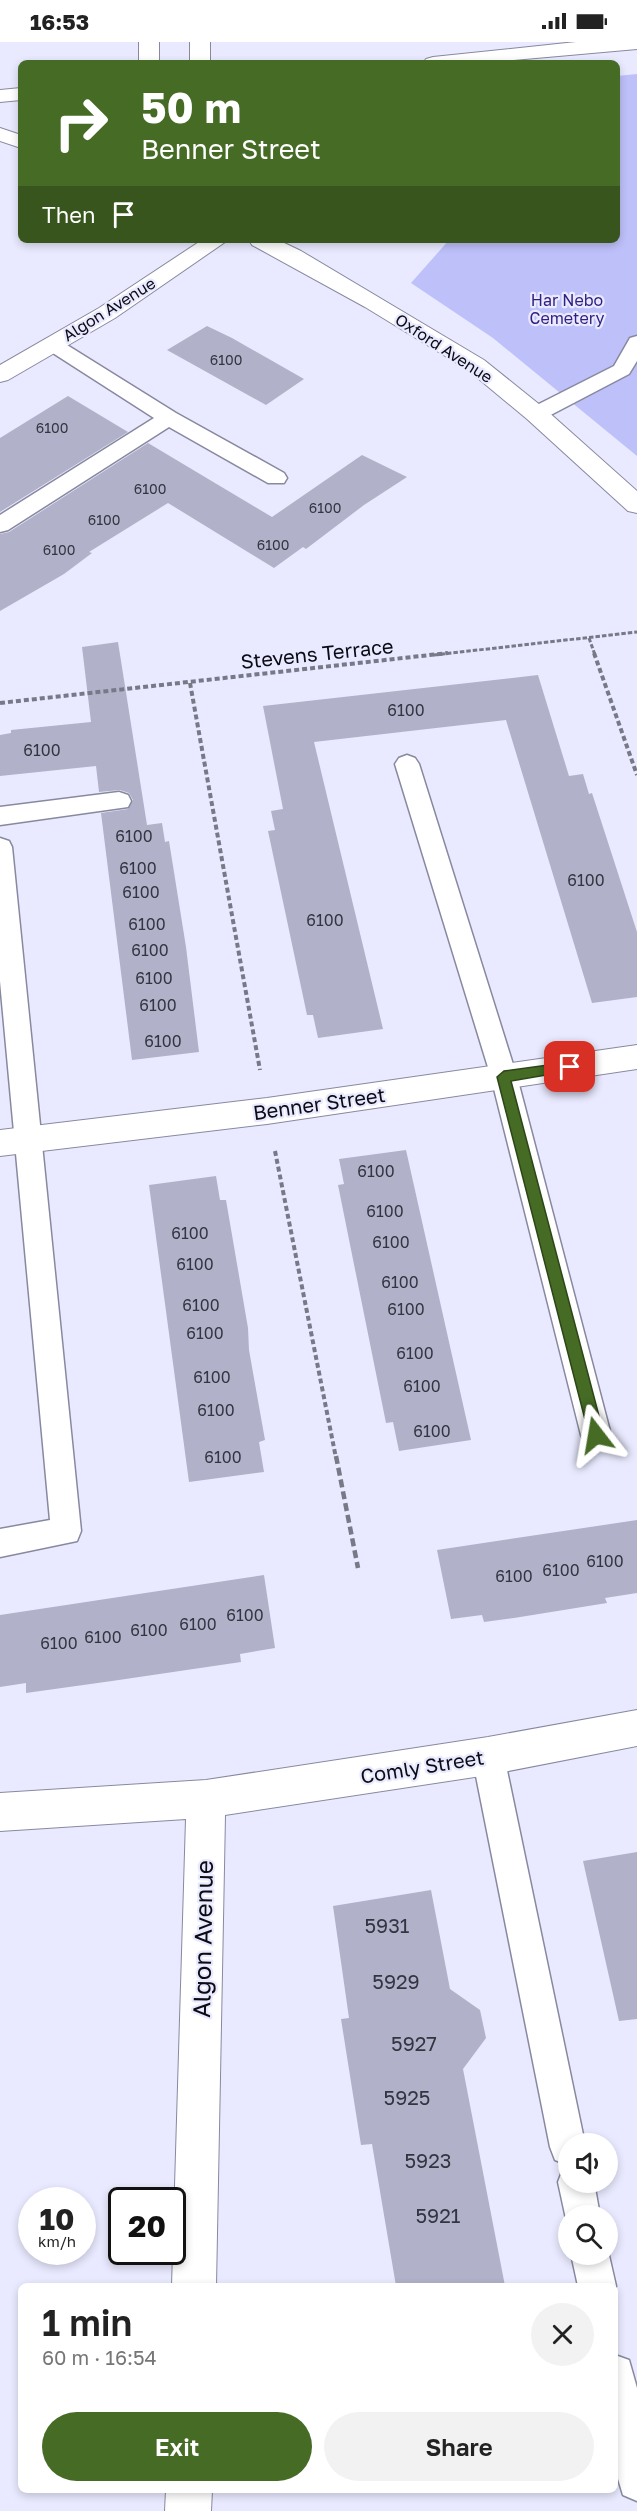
<!DOCTYPE html>
<meta charset="utf-8">
<style>
body{margin:0;font-family:"Golos Text",sans-serif;background:#f2f2f2;color:#222;height:100vh;display:flex;flex-direction:column;font-size:22px;white-space:nowrap}
*{box-sizing:border-box;margin:0}
p{font-size:20px;color:#767676}
.icon{flex:none;width:33px;height:33px;fill:none;stroke:currentColor;stroke-width:2;stroke-linecap:round;stroke-linejoin:round}
.map{position:relative;flex:1;overflow:hidden}
.side{position:absolute;left:18px;top:2241px;width:600px;height:210px;display:flex;flex-direction:column;background:#fff;border-radius:9px;box-shadow:0 3px 9px #0003}
.side>*{flex:none}
.banner{position:absolute;left:18px;top:18px;width:602px;height:183px;border-radius:9px;box-shadow:0 3px 9px #0003;background:#456b25;color:#fff;overflow:hidden}
.buttons{position:absolute;left:558px;top:2091px;display:grid;gap:12px}
.buttons a{display:grid;place-items:center;width:60px;height:60px;border-radius:50%;background:#fff;box-shadow:0 3px 9px #0003;font-size:30px}
.speed{position:absolute;left:18px;top:2145px;display:flex;gap:12px;font-size:30px;font-weight:700;text-align:center}
.speed>*{display:grid;place-content:center;width:78px;height:78px;border-radius:50%;background:#fff;box-shadow:0 3px 9px #0003;line-height:1}
.speed small{font-size:15px;font-weight:400}
.speed .limit{border:3px solid #111;border-radius:9px;background:#fff;color:#111}
.pin{position:absolute;display:grid;place-items:center;width:51px;height:51px;color:#fff;margin:-26px;border-radius:12px;box-shadow:0 3px 9px #0006}
.me{position:absolute;width:66px;margin:-33px;rotate:346deg;stroke-linejoin:round;filter:drop-shadow(0 0 4px #0008)}
.turn{display:flex;align-items:center;gap:21px;height:126px;padding:0 24px;font-size:27px}
.turn .icon{width:78px;height:78px;stroke-width:2.5}
.turn b{display:block;font-size:42px;line-height:51px}
.then{display:flex;align-items:center;height:57px;padding:0 24px;background:#0003;gap:12px;font-size:22px}
.round{display:grid;place-items:center;flex:none;width:63px;height:63px;border-radius:32px;background:#f2f2f2}
.summary{display:flex;align-items:center;justify-content:space-between;height:102px;padding:0 24px}
h1{font-size:36px;font-weight:600;line-height:45px}
.action{display:flex;gap:12px;margin-top:auto;padding:12px 24px}
.action a{flex:1;height:69px;border-radius:36px;background:#456b25;color:#fff;font-size:24px;font-weight:600;line-height:69px;text-align:center}
.action a+a{background:#f2f2f2;color:#222}
.status{display:flex;justify-content:space-between;align-items:center;height:42px;padding:0 30px;background:#fff;direction:ltr}
.status svg{height:16px;fill:currentColor}
.map>svg:first-child{display:block}
</style>
<div class="status"><b>16:53</b><svg viewBox="0 0 49 12"><path d="M0 12V9h3v3zM5 12V6h3v6zM10 12V3h3v9zM15 12V0h3v12zM26 1h20v11H26zM47 4h2v5h-2z"/></svg></div>
<div class="map">
<svg width="637" height="2469" viewBox="0 0 637 2469">
<rect width="100%" height="100%" fill="#e9eaff"/>
<path fill="#bec0fa" d="M 637,32 L 637,414 L 493,296 L 411,241 L 449,198 L 616,198 L 617,34 Z"/>
<g fill="#b1b2ca">
<path d="M 207,284 L 232,296 L 304,337 L 266,363 L 167,308 Z"/>
<path d="M 68,354 L 128,390 L 0,470 L 0,396 Z"/>
<path d="M 148,401 L 272,475 L 362,413 L 407,435 L 364,463 L 306,507 L 303,505 L 274,526 L 168,461 L 89,510 L 92,511 L 64,532 L 0,569 L 0,492 L 9,490 Z"/>
<path d="M 118,600 L 147,783 L 162,781 L 165,800 L 169,799 L 186,905 L 199,1010 L 132,1018 L 101,771 L 128,767 L 133,758 L 129,751 L 120,748 L 99,750 L 96,724 L 0,734 L 0,693 L 11,691 L 11,688 L 91,680 L 82,605 Z"/>
<path d="M 538,633 L 569,734 L 583,732 L 589,752 L 592,751 L 637,890 L 637,955 L 592,961 L 506,678 L 314,700 L 383,987 L 318,996 L 313,973 L 307,973 L 268,789 L 275,788 L 271,769 L 283,767 L 263,664 Z"/>
<path d="M 406,1108 L 471,1398 L 399,1409 L 393,1380 L 386,1381 L 338,1143 L 344,1142 L 339,1117 Z"/>
<path d="M 216,1134 L 220,1158 L 226,1158 L 248,1286 L 249,1308 L 265,1398 L 259,1400 L 264,1430 L 189,1440 L 149,1143 Z"/>
<path d="M 637,1478 L 637,1551 L 605,1556 L 607,1561 L 514,1576 L 484,1580 L 482,1573 L 451,1577 L 437,1508 Z"/>
<path d="M 264,1533 L 275,1606 L 240,1612 L 241,1620 L 112,1639 L 26,1651 L 26,1641 L 0,1645 L 0,1573 Z"/>
<path d="M 637,1810 L 637,1977 L 619,1979 L 583,1819 Z"/>
<path d="M 431,1848 L 450,1947 L 480,1968 L 486,1996 L 463,2027 L 505,2244 L 396,2244 L 372,2102 L 361,2103 L 341,1977 L 349,1976 L 333,1864 Z"/>
</g>
<g fill="none" stroke-linecap="round" stroke-linejoin="round">
<g stroke="#8889a0" stroke-width="3">
<g id="lane">
<path d="M 637,294 L 637,319 L 629,332 L 543,377 L 529,377 L 526,372 L 529,367 L 614,324 L 630,296 Z"/>
<path d="M 52,296 L 59,298 L 176,371 L 284,431 L 287,436 L 284,441 L 268,441 L 169,385 L 8,488 L 0,490 L 0,473 L 154,376 L 45,306 L 42,302 L 45,298 Z"/>
<path d="M 407,713 L 415,716 L 419,722 L 517,1035 L 611,1393 L 607,1402 L 596,1406 L 585,1402 L 581,1393 L 491,1035 L 395,722 L 399,716 Z"/>
<path d="M 119,750 L 128,753 L 131,759 L 128,765 L 0,783 L 0,765 Z"/>
<path d="M 0,796 L 9,799 L 12,805 L 81,1489 L 77,1499 L 0,1515 L 0,1487 L 50,1478 L 0,939 Z"/>
<path d="M 488,1698 L 500,1703 L 504,1714 L 585,2102 L 568,2102 L 568,2123 L 555,2118 L 550,2105 L 472,1714 L 476,1703 Z"/>
<path d="M 568,2125 L 568,2140 L 594,2140 L 600,2174 L 568,2174 L 568,2186 L 558,2140 L 563,2127 Z"/>
<path d="M 608,2209 L 616,2244 L 615,2246 L 578,2244 L 571,2212 L 608,2212 Z"/>
<path d="M 615,2313 L 629,2318 L 637,2346 L 637,2459 L 623,2453 L 615,2427 Z"/>
</g>
</g>
<g stroke="#8889a0" stroke-width="2">
<g id="street">
<path d="M 202,198 L 228,198 L 115,276 L 8,338 L 0,340 L 0,323 L 99,266 Z"/>
<path d="M 637,1003 L 637,1027 L 267,1082 L 0,1114 L 0,1088 L 267,1056 Z"/>
<path d="M 637,1668 L 637,1704 L 488,1733 L 225,1773 L 216,2244 L 172,2244 L 186,1777 L 0,1789 L 0,1751 L 206,1738 L 488,1695 Z"/>
<path d="M 166,2448 L 212,2448 L 211,2469 L 165,2469 Z"/>
</g>
</g>
<g stroke="#8889a0" stroke-width="2">
<g id="secondary">
<rect x="139" y="0" width="20" height="21"/>
<rect x="190" y="0" width="20" height="21"/>
<path d="M 576,0 L 637,0 L 637,7 L 479,21 L 423,21 L 426,17 L 433,15 Z"/>
<path d="M 21,46 L 21,58 L 0,60 L 0,48 Z"/>
</g>
</g>
<g stroke="#8889a0" stroke-width="2">
<g id="primary">
<path d="M 0,86 L 21,93 L 21,106 L 0,99 Z"/>
<path d="M 249,198 L 278,198 L 301,209 L 484,318 L 545,367 L 637,449 L 637,471 L 628,469 L 527,377 L 468,328 L 365,265 L 252,203 Z"/>
</g>
</g>
<g stroke="#787987" stroke-width="3" stroke-dasharray="4.5 2" stroke-linecap="butt">
<path d="M 589,596 L 595,613"/>
<path d="M 434,613 L 637,590"/>
</g>
<g stroke="#787987" stroke-width="4" stroke-dasharray="5 3" stroke-linecap="butt">
<path d="M 594,611 L 637,733"/>
<path d="M 190,641 L 260,1028"/>
<path d="M 0,661 L 448,611"/>
<path d="M 275,1109 L 336,1416"/>
</g>
<path stroke="#787987" stroke-width="4.5" stroke-dasharray="8 4" stroke-linecap="butt" d="M 336,1414 L 358,1526"/>
<use href="#lane" fill="#fff" fill-rule="evenodd"/>
<use href="#street" fill="#fff" fill-rule="evenodd"/>
<use href="#secondary" fill="#fff" fill-rule="evenodd"/>
<use href="#primary" fill="#fff" fill-rule="evenodd"/>
</g>
<path fill="#456b25" stroke="#2d4618" stroke-width="1.5" d="M 570,1020 L 577,1025 L 575,1028 L 511,1039 L 604,1393 L 596,1399 L 589,1393 L 497,1035 L 504,1029 Z"/>
<g text-anchor="middle" dominant-baseline="central" stroke-width="4.5" stroke-linejoin="round" paint-order="stroke">
<g font-size="14" fill="#343541">
<text x="226" y="317">6100</text>
<text x="52" y="385">6100</text>
<text x="150" y="446">6100</text>
<text x="325" y="465">6100</text>
<text x="104" y="477">6100</text>
<text x="273" y="502">6100</text>
<text x="59" y="507">6100</text>
</g>
<g font-size="16" fill="#322081" stroke="#e9eaff">
<text x="567" y="258">Har Nebo<tspan x="567" dy="18">Cemetery</tspan></text>
</g>
<g font-size="16" fill="#0b0b13" stroke="#e9eaff">
<text transform="translate(109 267) rotate(-32)">Algon Avenue</text>
<text transform="translate(444 306) rotate(33)">Oxford Avenue</text>
</g>
<g font-size="16" fill="#343541">
<text x="406" y="668">6100</text>
<text x="42" y="708">6100</text>
<text x="134" y="794">6100</text>
<text x="138" y="826">6100</text>
<text x="586" y="838">6100</text>
<text x="141" y="850">6100</text>
<text x="325" y="878">6100</text>
<text x="147" y="882">6100</text>
<text x="150" y="908">6100</text>
<text x="154" y="936">6100</text>
<text x="158" y="963">6100</text>
<text x="163" y="999">6100</text>
<text x="376" y="1129">6100</text>
<text x="385" y="1169">6100</text>
<text x="190" y="1191">6100</text>
<text x="391" y="1200">6100</text>
<text x="195" y="1222">6100</text>
<text x="400" y="1240">6100</text>
<text x="201" y="1263">6100</text>
<text x="406" y="1267">6100</text>
<text x="205" y="1291">6100</text>
<text x="415" y="1311">6100</text>
<text x="212" y="1335">6100</text>
<text x="422" y="1344">6100</text>
<text x="216" y="1368">6100</text>
<text x="432" y="1389">6100</text>
<text x="223" y="1415">6100</text>
<text x="605" y="1519">6100</text>
<text x="561" y="1528">6100</text>
<text x="514" y="1534">6100</text>
<text x="245" y="1573">6100</text>
<text x="198" y="1582">6100</text>
<text x="149" y="1588">6100</text>
<text x="103" y="1595">6100</text>
<text x="59" y="1601">6100</text>
</g>
<g font-size="20" fill="#0b0b13" stroke="#e9eaff">
<text transform="translate(317 611) rotate(-6)">Stevens Terrace</text>
<text transform="translate(319 1061) rotate(-8)">Benner Street</text>
<text transform="translate(422 1724) rotate(-9)">Comly Street</text>
</g>
<g font-size="20" fill="#343541">
<text x="387" y="1883">5931</text>
<text x="396" y="1939">5929</text>
<text x="414" y="2001">5927</text>
<text x="407" y="2055">5925</text>
<text x="428" y="2118">5923</text>
<text x="438" y="2173">5921</text>
</g>
<g font-size="24" fill="#0b0b13" stroke="#e9eaff">
<text transform="translate(202 1897) rotate(-89)">Algon Avenue</text>
</g>
</g>
</svg>
<div class="buttons">
<a><svg class="icon" aria-label="sound" viewBox="0 0 24 24"><path d="M4 9h4l5-4v14l-5-4H4zM17 9q2 3 0 6"/></svg></a>
<a><svg class="icon" aria-label="search" viewBox="0 0 24 24"><circle cx="10" cy="10" r="6"/><path d="M15 15l6 6"/></svg></a>
</div>
<div class="speed"><div>10<small>km/h</small></div><div class="limit">20</div></div>
<div class="pin" style="left:570px;top:1025px;background:#d93025"><svg class="icon" aria-label="arrive" viewBox="0 0 24 24"><path d="M6 21V4h12l-3 4 3 4H6"/></svg></div>
<svg class="me" style="left:596px;top:1393px" viewBox="-20 -20 40 40"><path d="M0-17L14 15 0 8-14 15z" fill="#456b25" stroke="#fff" stroke-width="4"/></svg>
<div class="banner">
<div class="turn"><svg class="icon" aria-label="right" viewBox="0 0 24 24"><path d="M7 20v-9h11M14 6l5 5-5 5"/></svg><div><b>50 m</b>Benner Street</div></div>
<div class="then">Then<svg class="icon" aria-label="arrive" viewBox="0 0 24 24"><path d="M6 21V4h12l-3 4 3 4H6"/></svg></div>
</div>
<section class="side">
<div class="summary"><div><h1>1 min</h1><p>60 m · 16:54</p></div><a class="round"><svg class="icon" aria-label="close" viewBox="0 0 24 24"><path d="M6 6l12 12M18 6L6 18"/></svg></a></div>
<div class="action"><a>Exit</a><a>Share</a></div>
</section>
</div>
